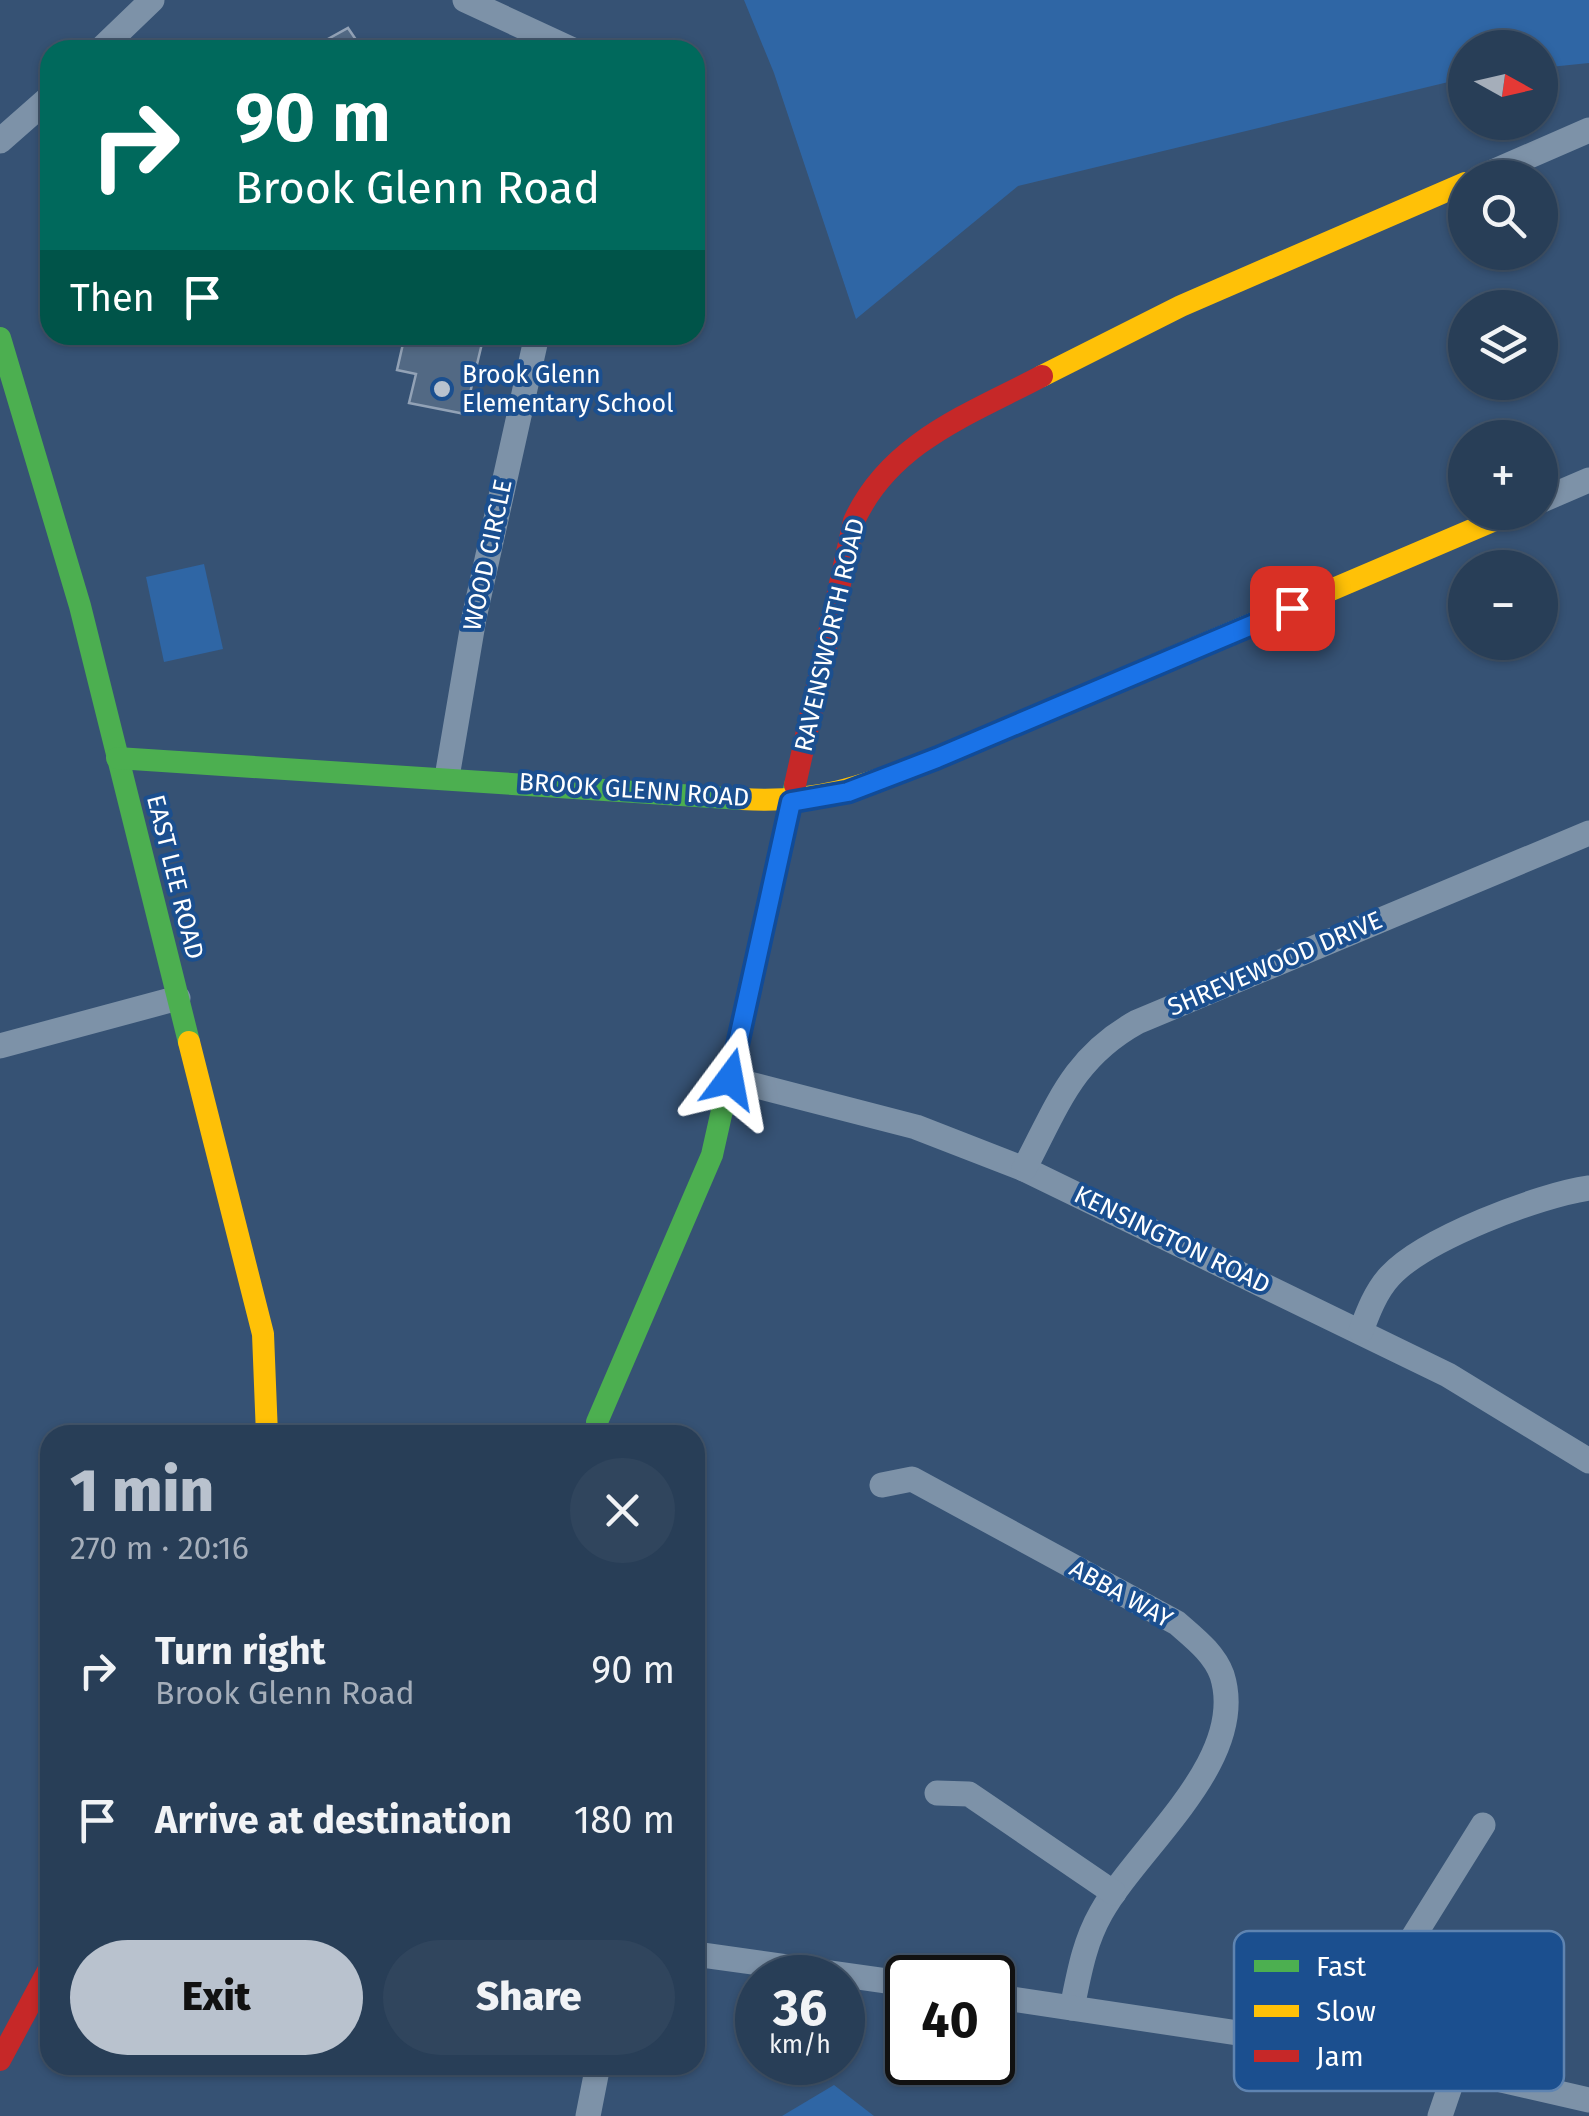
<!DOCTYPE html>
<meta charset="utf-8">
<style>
body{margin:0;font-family:"Fira Sans",sans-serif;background:#30455d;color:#f1f3f6;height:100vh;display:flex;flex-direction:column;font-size:38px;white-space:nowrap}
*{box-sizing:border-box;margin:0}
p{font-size:32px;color:#a5aeba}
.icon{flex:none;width:55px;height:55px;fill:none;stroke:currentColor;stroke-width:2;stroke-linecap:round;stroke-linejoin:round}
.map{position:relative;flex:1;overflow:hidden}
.drawer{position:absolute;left:40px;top:1425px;width:665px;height:650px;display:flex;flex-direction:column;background:#283e57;border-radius:30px;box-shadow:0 2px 8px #0004,0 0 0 2px #44576d}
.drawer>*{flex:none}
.hud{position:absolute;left:40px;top:40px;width:665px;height:305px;border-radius:30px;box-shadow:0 2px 8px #0004,0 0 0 2px #44576d;background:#00695c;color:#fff;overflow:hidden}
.needle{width:65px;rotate:98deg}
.controls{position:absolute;left:1448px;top:30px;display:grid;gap:20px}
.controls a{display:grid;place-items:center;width:110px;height:110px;border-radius:50%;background:#283e57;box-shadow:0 2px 8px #0004,0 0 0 2px #44576d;font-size:50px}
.speed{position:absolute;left:735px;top:1955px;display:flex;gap:20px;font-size:50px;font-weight:700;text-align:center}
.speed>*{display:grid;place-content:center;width:130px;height:130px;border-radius:50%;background:#283e57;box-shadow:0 2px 8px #0004,0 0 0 2px #44576d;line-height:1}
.speed small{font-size:25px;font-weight:400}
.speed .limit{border:5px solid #111;border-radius:15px;background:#fff;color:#111}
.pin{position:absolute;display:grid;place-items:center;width:85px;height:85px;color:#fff;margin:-42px;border-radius:20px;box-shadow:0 5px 15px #0006}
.me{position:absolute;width:110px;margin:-55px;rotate:13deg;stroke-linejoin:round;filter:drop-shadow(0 0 8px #0008)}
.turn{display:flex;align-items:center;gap:35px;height:210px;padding:0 30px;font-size:45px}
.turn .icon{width:130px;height:130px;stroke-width:2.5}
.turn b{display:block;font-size:70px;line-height:85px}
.then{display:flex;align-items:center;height:95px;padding:0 30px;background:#0003;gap:20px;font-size:38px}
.round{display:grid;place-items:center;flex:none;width:105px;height:105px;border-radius:52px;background:#30455d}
.overview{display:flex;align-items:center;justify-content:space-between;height:170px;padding:0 30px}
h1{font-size:60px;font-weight:800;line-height:75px;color:#b9c2ce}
.button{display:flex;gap:20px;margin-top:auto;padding:20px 30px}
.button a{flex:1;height:115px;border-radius:60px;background:#b9c2ce;color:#111;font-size:40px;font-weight:800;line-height:115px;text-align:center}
.button a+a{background:#30455d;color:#f1f3f6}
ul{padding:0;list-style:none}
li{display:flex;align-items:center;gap:30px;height:150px;padding:0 30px}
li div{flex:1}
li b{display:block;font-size:38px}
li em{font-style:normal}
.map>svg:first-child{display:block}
</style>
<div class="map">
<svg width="1589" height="2116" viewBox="0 0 1589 2116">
<rect width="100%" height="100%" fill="#365274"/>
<g fill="#2f66a5">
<path d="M 744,0 L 1589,0 L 1589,63 L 1540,68 L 1540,48 L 1465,48 L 1465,78 L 1018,186 L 856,319 L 774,73 Z"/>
<path d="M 204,564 L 223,649 L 164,662 L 146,577 Z"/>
<path d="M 834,2085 L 874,2116 L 782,2116 Z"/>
</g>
<g fill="#526984" stroke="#92a2b6" stroke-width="2.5">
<path d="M 348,28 L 363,50 L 308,50 Z"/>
<path d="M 405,335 L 484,335 L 465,414 L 409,403 L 416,374 L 397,370 Z"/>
</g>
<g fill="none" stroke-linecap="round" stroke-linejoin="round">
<g stroke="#7d92a8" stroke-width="25">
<path d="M 465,0 L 573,50"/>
<path d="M 100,50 L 152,0"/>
<path d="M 0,141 L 50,97"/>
<path d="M 1479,178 L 1589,130"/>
<path d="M 1540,501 L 1589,480"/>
<path d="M 447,777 L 474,618 L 537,335"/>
<path d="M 0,1046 L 178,998"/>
<path d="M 730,1079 L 916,1127 L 1024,1169 L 1448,1375 L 1589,1461"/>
<path d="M 1024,1169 C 1057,1107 1072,1058 1137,1022 L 1589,833"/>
<path d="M 1361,1331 C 1368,1312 1376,1291 1390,1276 C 1424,1239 1539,1195 1589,1188"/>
<path d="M 882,1485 L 912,1479 L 1177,1623 C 1194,1638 1214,1653 1222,1675 C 1249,1760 1139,1845 1101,1913 C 1084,1943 1079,1974 1072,2008"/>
<path d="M 937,1793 L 969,1794 L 1114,1893"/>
<path d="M 695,1954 L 908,1984"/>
<path d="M 992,1996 L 1410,2059 L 1589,2100"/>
<path d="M 1344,2048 L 1483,1825"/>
<path d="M 588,2116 L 598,2065"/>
<path d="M 1440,2116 L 1456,2069"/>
</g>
<g stroke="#4caf50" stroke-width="22">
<path d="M 0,338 L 80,606 L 189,1042"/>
<path d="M 117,758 L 742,799"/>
<path d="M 597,1422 L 712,1155 L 795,785"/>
</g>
<g stroke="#ffc107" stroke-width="22">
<path d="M 1042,376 L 1181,306 L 1465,183"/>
<path d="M 742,799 C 820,804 865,785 937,758 L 1514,512"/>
<path d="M 189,1042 L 263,1334 L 267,1435"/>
</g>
<g stroke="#c62828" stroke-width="22">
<path d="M 795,785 L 854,521 C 890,442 970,414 1042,376"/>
<path d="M 0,2060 L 50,1967"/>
</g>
</g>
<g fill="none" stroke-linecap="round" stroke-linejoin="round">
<g stroke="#114b97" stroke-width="25">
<path id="route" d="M 730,1079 L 791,802 L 848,792 L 937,758 L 1292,608"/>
</g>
<use href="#route" stroke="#1a73e8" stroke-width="18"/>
</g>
<circle fill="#b9c2ce" stroke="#1b4f8f" stroke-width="4" cx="442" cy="389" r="10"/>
<g text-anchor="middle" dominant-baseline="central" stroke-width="8" stroke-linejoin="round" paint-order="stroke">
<g font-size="25" fill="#fff" stroke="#1b4f8f" text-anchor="start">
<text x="462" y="375">Brook Glenn<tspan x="462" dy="29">Elementary School</tspan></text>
</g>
<g font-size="25" fill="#fff" stroke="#1b4f8f">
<text transform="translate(488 555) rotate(-78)">WOOD CIRCLE</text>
<text transform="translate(830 635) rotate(-77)">RAVENSWORTH ROAD</text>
<text transform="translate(634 790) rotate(4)">BROOK GLENN ROAD</text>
<text transform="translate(175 877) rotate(76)">EAST LEE ROAD</text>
<text transform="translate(1275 964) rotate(-23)">SHREVEWOOD DRIVE</text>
<text transform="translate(1172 1240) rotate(26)">KENSINGTON ROAD</text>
<text transform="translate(1121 1594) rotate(29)">ABBA WAY</text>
</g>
</g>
<rect x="1234" y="1931" width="330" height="160" rx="15" fill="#1b4f8f" stroke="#5f84b1" stroke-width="2.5"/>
<rect x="1254" y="1960" width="45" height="12" fill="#4caf50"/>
<rect x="1254" y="2005" width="45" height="12" fill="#ffc107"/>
<rect x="1254" y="2050" width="45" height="12" fill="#c62828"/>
<g font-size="28" fill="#fff">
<text x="1316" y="1976">Fast</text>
<text x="1316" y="2021">Slow</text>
<text x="1316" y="2066">Jam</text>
</g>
</svg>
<div class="controls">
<a><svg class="needle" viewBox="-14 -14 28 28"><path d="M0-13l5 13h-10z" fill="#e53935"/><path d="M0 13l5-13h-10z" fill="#a5aeba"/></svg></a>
<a><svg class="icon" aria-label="search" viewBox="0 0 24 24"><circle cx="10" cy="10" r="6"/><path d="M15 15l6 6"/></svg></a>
<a><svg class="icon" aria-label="layers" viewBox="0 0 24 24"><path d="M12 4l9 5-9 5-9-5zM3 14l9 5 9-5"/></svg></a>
<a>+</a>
<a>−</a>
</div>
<div class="speed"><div>36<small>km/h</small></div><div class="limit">40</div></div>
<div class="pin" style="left:1292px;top:608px;background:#d93025"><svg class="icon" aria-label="arrive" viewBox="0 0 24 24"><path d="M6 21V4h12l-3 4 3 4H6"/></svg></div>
<svg class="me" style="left:730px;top:1079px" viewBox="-20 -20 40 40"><path d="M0-17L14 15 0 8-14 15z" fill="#1a73e8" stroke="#fff" stroke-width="4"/></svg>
<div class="hud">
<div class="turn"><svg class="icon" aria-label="right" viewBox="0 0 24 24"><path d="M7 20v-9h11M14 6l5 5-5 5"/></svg><div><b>90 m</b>Brook Glenn Road</div></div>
<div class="then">Then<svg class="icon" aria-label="arrive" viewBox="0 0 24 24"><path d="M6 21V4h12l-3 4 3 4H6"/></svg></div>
</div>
<section class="drawer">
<div class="overview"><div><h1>1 min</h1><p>270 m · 20:16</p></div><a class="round"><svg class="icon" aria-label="close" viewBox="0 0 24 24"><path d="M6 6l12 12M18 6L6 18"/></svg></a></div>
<ul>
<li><svg class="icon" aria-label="right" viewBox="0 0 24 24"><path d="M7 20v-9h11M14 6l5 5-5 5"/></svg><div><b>Turn right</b><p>Brook Glenn Road</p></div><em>90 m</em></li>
<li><svg class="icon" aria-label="arrive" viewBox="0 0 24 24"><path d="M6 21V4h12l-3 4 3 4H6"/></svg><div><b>Arrive at destination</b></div><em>180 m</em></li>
</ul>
<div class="button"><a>Exit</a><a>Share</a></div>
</section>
</div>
